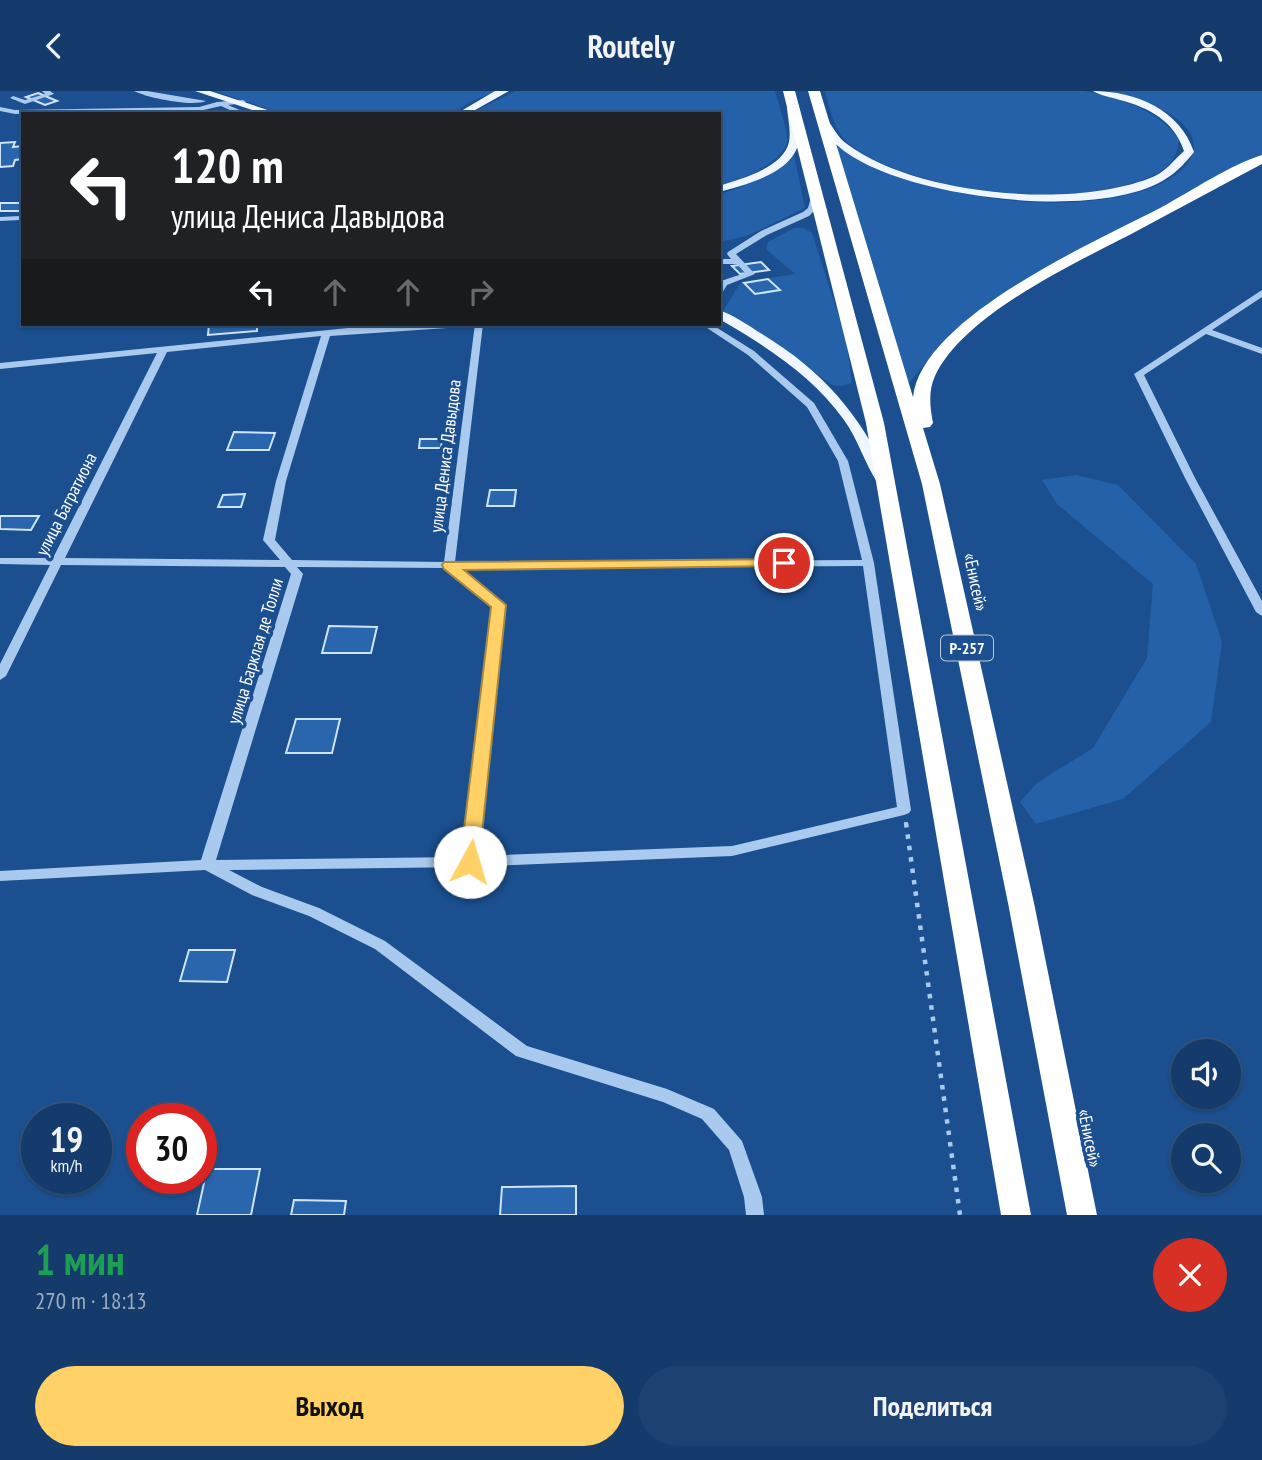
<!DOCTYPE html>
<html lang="ru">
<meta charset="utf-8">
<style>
body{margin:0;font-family:"PT Sans Narrow",sans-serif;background:#1d4271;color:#f1f3f6;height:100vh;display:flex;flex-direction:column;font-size:26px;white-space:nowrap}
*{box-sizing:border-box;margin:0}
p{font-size:23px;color:#9dadc1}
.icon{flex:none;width:38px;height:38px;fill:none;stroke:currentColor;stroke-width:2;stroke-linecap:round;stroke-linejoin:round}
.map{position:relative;height:1124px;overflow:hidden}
.drawer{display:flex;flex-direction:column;background:#143b6b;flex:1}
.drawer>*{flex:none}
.hud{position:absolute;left:21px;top:21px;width:700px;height:214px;border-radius:0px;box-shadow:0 2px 5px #0004,0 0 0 2px #33557e;background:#202124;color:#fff;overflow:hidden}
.buttons{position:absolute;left:1171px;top:948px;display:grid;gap:14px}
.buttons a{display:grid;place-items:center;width:70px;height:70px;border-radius:50%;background:#143b6b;box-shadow:0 2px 5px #0004,0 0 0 2px #33557e;font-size:35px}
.speed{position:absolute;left:21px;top:1012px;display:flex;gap:14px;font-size:35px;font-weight:700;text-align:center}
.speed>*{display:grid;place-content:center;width:91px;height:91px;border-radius:50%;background:#143b6b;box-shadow:0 2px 5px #0004,0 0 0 2px #33557e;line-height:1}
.speed small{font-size:18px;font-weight:400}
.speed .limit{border:10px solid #d22;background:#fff;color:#111}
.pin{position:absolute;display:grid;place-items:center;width:60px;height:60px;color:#fff;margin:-30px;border:4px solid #fff;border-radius:50%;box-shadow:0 2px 7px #0007}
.me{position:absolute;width:77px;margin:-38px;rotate:6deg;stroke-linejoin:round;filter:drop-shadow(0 0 5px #0008)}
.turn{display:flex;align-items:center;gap:24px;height:147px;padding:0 35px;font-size:32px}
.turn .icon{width:91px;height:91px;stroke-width:2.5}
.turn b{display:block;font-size:49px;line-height:60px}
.lanes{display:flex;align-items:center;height:66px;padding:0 35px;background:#0003;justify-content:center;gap:35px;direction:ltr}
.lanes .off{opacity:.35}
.round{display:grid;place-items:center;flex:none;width:74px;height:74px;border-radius:37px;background:#1d4271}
.summary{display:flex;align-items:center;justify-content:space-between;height:119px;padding:0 35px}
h1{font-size:42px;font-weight:800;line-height:52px;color:#1e9e55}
.primary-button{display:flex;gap:14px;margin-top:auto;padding:14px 35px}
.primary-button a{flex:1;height:80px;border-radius:42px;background:#ffd166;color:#111;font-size:28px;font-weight:800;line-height:80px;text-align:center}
.primary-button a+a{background:#1d4271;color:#f1f3f6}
header{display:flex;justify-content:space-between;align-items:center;height:91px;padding:0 35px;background:#143b6b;font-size:32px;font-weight:800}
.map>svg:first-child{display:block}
</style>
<header><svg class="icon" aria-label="back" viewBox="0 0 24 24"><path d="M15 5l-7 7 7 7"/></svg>Routely<svg class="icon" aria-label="person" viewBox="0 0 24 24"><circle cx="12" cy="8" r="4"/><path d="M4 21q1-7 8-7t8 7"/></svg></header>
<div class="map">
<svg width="1262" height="1124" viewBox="0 0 1262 1124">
<rect width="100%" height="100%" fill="#1b4f8f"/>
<g fill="#2461a8">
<path d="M 214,0 L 497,0 L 468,12 L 453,23 L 284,23 Z"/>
<path d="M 516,0 L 775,0 C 778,12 788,38 787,50 C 785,71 737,91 719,96 L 719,23 L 469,23 Z"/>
<path d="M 825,0 L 1085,0 C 1122,8 1154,17 1179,47 C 1177,78 1156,85 1129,93 C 1056,116 911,101 849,53 C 834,41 830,18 825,0 Z"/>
<path d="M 1108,0 L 1262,0 L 1262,64 L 968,230 L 941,254 L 908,293 L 836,58 L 838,55 C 913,106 1062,128 1148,98 C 1198,80 1215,43 1158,17 C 1142,9 1125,5 1108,0 Z"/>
<path d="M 794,64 L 805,117 L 747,145 L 719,151 L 719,103 C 748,95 772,84 794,64 Z"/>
<path d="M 794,137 L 803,137 L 812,142 L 846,248 L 852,292 L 842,295 L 832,294 L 796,267 L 723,220 L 741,191 L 795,183 L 766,158 L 768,151 Z"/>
<path d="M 1076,384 L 1118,394 L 1196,473 L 1222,551 L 1211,631 L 1123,708 L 1036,733 L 1020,711 L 1037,692 L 1093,657 L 1147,567 L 1153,493 L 1057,413 L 1042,389 Z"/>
</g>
<g fill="#2a66ad" stroke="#cfe3fa" stroke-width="2">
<path d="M 38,2 L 57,10 L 45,14 L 26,6 Z"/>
<path d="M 15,51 L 13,56 L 23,55 L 23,68 L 15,69 L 13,75 L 0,76 L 0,52 Z"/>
<rect x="0" y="112" width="23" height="8"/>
<path d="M 761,171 L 769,179 L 740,183 L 732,175 Z"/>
<path d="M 768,188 L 780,199 L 755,203 L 744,192 Z"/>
<path d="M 209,233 L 257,233 L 257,240 L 208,244 Z"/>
<path d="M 234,341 L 275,342 L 269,359 L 227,359 Z"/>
<path d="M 420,348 L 442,348 L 441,357 L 419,357 Z"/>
<path d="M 490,399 L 516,399 L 514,415 L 487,415 Z"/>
<path d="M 245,403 L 241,416 L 218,416 L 223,404 Z"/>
<path d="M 0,425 L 39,425 L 31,439 L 0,438 Z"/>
<path d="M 329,535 L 377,536 L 371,562 L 322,562 Z"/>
<path d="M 296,628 L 340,628 L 332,662 L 286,662 Z"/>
<path d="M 189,859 L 235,859 L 227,891 L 180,890 Z"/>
<path d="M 207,1078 L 260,1078 L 251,1124 L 197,1124 Z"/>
<path d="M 576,1095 L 576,1124 L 500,1124 L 502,1096 Z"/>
<path d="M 294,1109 L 346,1110 L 344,1124 L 291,1124 Z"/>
</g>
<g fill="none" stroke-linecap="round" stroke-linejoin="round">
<path stroke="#a9c9ee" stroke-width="3.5" stroke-dasharray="3.5 5" stroke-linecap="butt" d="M 906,731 L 906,734"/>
<path stroke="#a9c9ee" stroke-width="4.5" stroke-dasharray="4.5 7" stroke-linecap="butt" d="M 906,732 L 960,1124"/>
<g fill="#a9c9ee" fill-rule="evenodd">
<path d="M 42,0 L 50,0 L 54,3 L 25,13 L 10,7 L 13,5 L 25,9 L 45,3 Z"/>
<path d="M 134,0 L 147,0 L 206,10 C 192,16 148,7 134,0 Z"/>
<path d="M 243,9 L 246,11 L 245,12 L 228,14 L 249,23 L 239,23 L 221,15 L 199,20 L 15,23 L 0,20 L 0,16 L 15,19 L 199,16 L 217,11 Z"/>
<path d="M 812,103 L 819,105 L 816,118 L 809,125 L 767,144 L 736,163 L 755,183 L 727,194 L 722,202 L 719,203 L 721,190 L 745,182 L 737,173 L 719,173 L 719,168 L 731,168 L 727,163 L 728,161 L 761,140 L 803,121 L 808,117 Z"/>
<path d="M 20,125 L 20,129 L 0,130 L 0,126 Z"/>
<path d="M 1262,199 L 1262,206 L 1212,239 L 1262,257 L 1262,263 L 1206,243 L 1144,284 L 1195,387 L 1262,510 L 1262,525 L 1256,521 L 1185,387 L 1134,283 Z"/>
<path d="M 422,233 L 466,233 L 462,236 L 330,245 L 286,390 L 275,449 L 292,469 L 444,471 L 475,233 L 483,233 L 455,471 L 862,469 L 838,370 L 807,316 L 748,264 L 701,233 L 711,233 L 754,260 L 814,312 L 848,370 L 874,472 L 911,719 L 909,722 L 904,724 L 732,765 L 469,776 L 229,779 L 262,796 L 319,817 L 385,850 L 527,955 L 667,998 L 714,1018 L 742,1050 L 762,1106 L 764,1124 L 746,1124 L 744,1106 L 729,1059 L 702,1028 L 663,1011 L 516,965 L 375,858 L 309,825 L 252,804 L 205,779 L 0,790 L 0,780 L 201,769 L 291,483 L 285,476 L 61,474 L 6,585 L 0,589 L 0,573 L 50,474 L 0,473 L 0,467 L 53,467 L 157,262 L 0,278 L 0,272 L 348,237 ZM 321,245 L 276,390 L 263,449 L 280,469 L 65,467 L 167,261 ZM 863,475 L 897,716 L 732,755 L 477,765 L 505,514 L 460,477 ZM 297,476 L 446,477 L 493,515 L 462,766 L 216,769 L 303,483 Z"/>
</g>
<g fill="#f0f6ff" fill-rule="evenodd">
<path d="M 195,0 L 210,0 L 280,23 L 264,23 Z"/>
<path d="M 495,0 L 509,0 L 468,23 L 456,23 Z"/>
<path d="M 1093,0 C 1136,0 1180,19 1194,61 C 1187,70 1177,81 1167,87 C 1101,132 896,107 838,55 C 830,49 824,39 818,30 L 827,28 C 833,36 838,47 847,53 C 916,105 1077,119 1155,85 C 1166,80 1175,68 1184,60 C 1174,30 1150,17 1120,9 C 1111,6 1101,5 1093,0 Z"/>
<path d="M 792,14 L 797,17 C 798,28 801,39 799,50 C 794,82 745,94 719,101 L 719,95 C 741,88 783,77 789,51 C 791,40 788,28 787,17 Z"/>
<path d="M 719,219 C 734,224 749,235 762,243 C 824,281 859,322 890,388 L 887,391 L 877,391 C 864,371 858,348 844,329 C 813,285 766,255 719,228 Z"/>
</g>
<g fill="#fff" fill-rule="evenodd">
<path d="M 783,0 L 795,0 L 884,332 L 1031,1124 L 1001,1124 L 866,332 Z"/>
<path d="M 808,0 L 820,0 L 913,306 C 922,226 1097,150 1162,116 C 1191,100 1232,73 1262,64 L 1262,73 C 1220,95 1178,118 1135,141 C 1076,172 965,222 935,285 C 928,300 930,316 933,332 L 930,336 L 923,337 L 940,393 L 1034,812 L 1097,1124 L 1067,1124 L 1008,812 L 922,393 Z"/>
</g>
</g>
<path fill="#ffd166" stroke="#a68842" stroke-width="2" d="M 784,468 L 792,472 L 789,475 L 464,479 L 506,514 L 479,771 L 476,776 L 463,776 L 460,771 L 491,516 L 444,478 L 442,474 L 444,471 Z"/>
<g text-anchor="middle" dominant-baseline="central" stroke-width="7" stroke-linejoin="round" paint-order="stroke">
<rect fill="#1b4f8f" stroke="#bbcadd" stroke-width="2" x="941" y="544.5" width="52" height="25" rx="5"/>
<g font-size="16" font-weight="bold" fill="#fff">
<text x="967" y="557">Р-257</text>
</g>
<g font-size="18" fill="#fff" stroke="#1b4f8f">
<text transform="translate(445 365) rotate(-83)">улица Дениса Давыдова</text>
<text transform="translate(66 413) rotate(-63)">улица Багратиона</text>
<text transform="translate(976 491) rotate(78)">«Енисей»</text>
<text transform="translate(255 560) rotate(-73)">улица Барклая де Толли</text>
<text transform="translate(1090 1047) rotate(79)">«Енисей»</text>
</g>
</g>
</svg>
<div class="buttons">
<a><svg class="icon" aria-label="sound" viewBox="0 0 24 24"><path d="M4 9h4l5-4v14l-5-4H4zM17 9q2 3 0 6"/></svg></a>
<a><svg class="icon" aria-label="search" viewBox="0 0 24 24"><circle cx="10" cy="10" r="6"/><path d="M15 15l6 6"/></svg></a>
</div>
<div class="speed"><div>19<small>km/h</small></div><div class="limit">30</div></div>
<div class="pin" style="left:784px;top:472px;background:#d93025"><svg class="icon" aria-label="arrive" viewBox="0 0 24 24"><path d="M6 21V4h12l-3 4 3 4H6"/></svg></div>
<svg class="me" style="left:470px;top:771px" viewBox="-20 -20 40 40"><circle r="19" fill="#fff"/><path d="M0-13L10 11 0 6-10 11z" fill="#ffd166"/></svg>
<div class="hud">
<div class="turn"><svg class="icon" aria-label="left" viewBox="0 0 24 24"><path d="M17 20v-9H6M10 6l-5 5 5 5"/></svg><div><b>120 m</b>улица Дениса Давыдова</div></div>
<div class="lanes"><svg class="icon" aria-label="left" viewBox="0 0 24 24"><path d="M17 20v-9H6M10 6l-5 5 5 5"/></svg><svg class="icon off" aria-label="ahead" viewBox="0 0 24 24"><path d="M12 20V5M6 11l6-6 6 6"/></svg><svg class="icon off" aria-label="ahead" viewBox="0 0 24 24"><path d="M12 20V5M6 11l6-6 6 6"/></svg><svg class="icon off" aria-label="right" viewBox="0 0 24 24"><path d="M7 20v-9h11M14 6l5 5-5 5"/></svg></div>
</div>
</div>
<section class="drawer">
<div class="summary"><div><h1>1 мин</h1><p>270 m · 18:13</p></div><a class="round" style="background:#d93025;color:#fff"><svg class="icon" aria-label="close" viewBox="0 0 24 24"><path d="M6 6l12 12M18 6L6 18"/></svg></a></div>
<div class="primary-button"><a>Выход</a><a>Поделиться</a></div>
</section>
